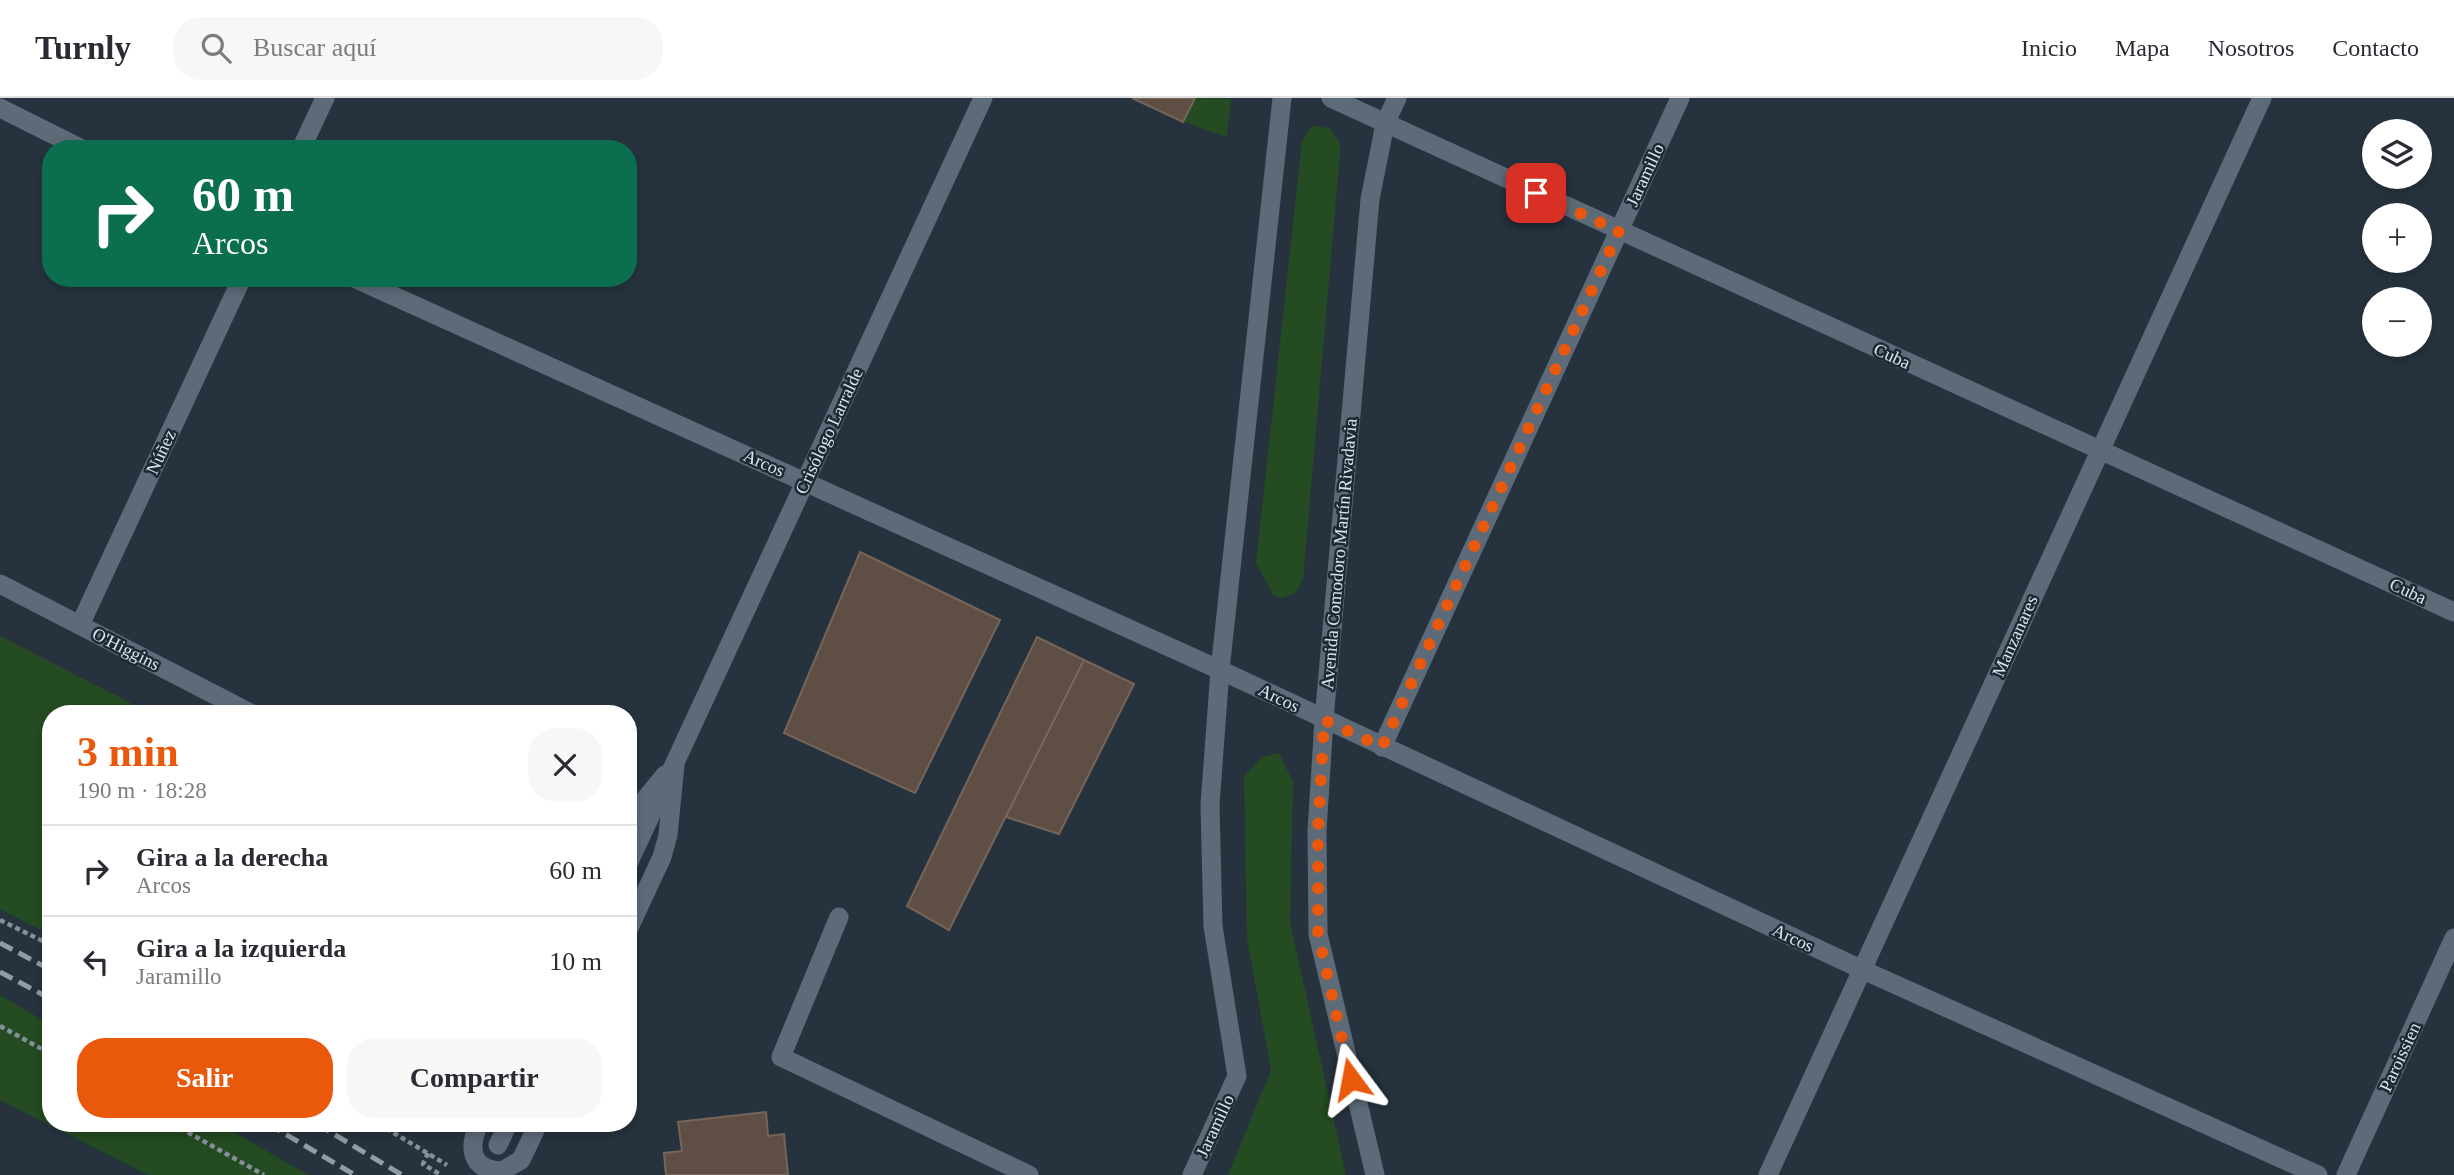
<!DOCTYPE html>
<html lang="es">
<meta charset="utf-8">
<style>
body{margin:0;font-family:Georgia,serif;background:#f7f7f7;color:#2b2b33;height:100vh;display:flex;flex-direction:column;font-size:26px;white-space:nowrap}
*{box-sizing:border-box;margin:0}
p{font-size:23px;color:#7c7c81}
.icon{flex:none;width:38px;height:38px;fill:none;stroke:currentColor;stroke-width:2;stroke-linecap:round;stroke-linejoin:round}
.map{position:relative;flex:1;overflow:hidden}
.side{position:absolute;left:42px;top:607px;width:595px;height:427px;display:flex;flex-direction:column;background:#fff;border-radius:28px;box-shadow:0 4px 10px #0003}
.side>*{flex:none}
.hud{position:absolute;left:42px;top:42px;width:595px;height:147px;border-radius:28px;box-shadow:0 4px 10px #0003;background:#0b6e4f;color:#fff;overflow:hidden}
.controls{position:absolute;left:2362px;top:21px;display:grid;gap:14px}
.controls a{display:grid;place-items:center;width:70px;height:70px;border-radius:50%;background:#fff;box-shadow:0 4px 10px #0003;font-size:35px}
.pin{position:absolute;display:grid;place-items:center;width:60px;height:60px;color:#fff;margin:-30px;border-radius:14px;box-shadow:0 4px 10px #0006}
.me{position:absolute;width:77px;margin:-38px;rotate:347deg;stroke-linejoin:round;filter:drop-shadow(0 0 5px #0008)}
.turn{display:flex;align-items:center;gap:24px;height:147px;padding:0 35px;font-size:32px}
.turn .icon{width:91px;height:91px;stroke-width:2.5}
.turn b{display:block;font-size:49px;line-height:60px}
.round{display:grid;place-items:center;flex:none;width:74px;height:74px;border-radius:28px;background:#f7f7f7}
.summary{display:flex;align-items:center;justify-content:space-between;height:119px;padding:0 35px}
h1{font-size:42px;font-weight:600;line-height:52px;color:#ea580c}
.primary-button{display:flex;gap:14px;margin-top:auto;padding:14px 35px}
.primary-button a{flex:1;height:80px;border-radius:28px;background:#ea580c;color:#fff;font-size:28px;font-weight:600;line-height:80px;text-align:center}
.primary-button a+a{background:#f7f7f7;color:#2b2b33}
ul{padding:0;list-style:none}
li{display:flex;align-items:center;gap:21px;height:91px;padding:0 35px;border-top:2px solid #e1e1e2}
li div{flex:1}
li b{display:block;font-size:26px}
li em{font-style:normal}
header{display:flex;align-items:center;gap:42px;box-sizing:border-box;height:98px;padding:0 35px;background:#fff;border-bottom:2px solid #e1e1e2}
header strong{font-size:33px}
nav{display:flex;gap:38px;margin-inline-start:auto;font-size:24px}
.search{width:490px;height:63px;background:#f7f7f7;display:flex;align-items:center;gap:18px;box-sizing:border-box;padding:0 24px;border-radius:28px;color:#7c7c81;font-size:26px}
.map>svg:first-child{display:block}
</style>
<header>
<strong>Turnly</strong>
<div class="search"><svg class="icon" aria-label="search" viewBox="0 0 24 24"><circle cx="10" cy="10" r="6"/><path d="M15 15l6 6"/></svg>Buscar aquí</div>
<nav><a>Inicio</a><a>Mapa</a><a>Nosotros</a><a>Contacto</a></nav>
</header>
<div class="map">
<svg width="2454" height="1077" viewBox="0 0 2454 1077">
<rect width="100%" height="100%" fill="#26333f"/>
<g fill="#244b22">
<path d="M 1195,0 L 1231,1 L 1227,39 L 1183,24 Z"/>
<path d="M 1312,28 L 1330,30 L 1340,45 L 1340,56 L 1303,482 L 1296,495 L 1282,500 L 1273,497 L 1256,465 L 1302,43 Z"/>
<path d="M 0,538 L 152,616 L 51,616 L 51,837 L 0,811 Z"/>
<path d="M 1279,655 L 1293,684 L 1290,824 L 1346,1077 L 1228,1077 L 1271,972 L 1247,841 L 1244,678 L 1262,659 Z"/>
<path d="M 0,897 L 51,927 L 51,1026 L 220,1026 L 308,1077 L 148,1077 L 0,1002 Z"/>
</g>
<g fill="#5e4e43" stroke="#76655a" stroke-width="2">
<path d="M 1132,0 L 1195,0 L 1183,24 Z"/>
<path d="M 860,454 L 1000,522 L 915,695 L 784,635 Z"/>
<path d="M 1037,539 L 1084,562 L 949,832 L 907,808 Z"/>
<path d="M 1084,562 L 1134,586 L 1059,736 L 1006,719 Z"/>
<path d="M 766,1014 L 768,1038 L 784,1036 L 788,1077 L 666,1077 L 664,1055 L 682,1053 L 678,1024 Z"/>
</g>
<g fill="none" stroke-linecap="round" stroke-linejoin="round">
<g stroke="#85909a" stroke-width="4.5" stroke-dasharray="5 3.5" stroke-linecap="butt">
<path d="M 0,822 L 51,847"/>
<path d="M 0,928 L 51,956"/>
<path d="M 173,1026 L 264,1077"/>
<path d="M 379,1026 L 447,1067"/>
<path d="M 428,1055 L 423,1066 L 441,1077"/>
</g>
<path stroke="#5d6b79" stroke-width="19" d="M 839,819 L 781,959 L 1029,1077"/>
<g stroke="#5d6b79" stroke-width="19">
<path d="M 1331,0 L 2454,514"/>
<path d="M 0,10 L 82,51"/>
<path d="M 301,51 L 325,0"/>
<path d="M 354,180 L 1220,572 L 1863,872 L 2318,1077"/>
<path d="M 0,486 L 252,616"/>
<path d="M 80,527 L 242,180"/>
<path d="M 1382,649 L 1680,0"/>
<path d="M 628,722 L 665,677"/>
<path d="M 628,832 L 662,759 L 668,737 L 675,667"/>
<path d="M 479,1026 C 468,1049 470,1072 502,1073 L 521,1062 L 538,1026"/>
<path d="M 1192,1077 L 1237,978 L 1213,828 L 1210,707 L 1220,572 L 1282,0"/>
<path d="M 1375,1077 L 1318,836 L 1317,733 L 1324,622 L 1370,101 L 1385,26 L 1397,0"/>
<path d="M 1768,1077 L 2262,0"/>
<path d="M 2346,1077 L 2454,840"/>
</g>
<g stroke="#5d6b79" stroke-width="19">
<path d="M 628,766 L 983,0"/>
<path d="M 498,1047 L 508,1026"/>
</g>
<g stroke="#929ca5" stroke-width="5" stroke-dasharray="14 7" stroke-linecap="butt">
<path d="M 0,845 L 51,872"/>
<path d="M 0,874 L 51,901"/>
<path d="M 268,1026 L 355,1077"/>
<path d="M 317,1026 L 402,1077"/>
</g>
</g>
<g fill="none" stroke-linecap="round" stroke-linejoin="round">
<path stroke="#ea580c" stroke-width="12" stroke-dasharray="0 21.6" d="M 1351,981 L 1318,836 L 1318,733 L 1324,622 L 1382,649 L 1619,133 L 1536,95"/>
</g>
<g text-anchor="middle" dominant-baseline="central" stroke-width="5" stroke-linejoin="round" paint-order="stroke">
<g font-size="18" fill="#dbe3eb" stroke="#1c2934">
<text transform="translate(1645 77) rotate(-65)">Jaramillo</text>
<text transform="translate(1892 258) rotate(25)">Cuba</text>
<text transform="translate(829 333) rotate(-65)">Crisólogo Larralde</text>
<text transform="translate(161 354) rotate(-65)">Núñez</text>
<text transform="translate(764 365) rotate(24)">Arcos</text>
<text transform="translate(1339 456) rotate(-85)">Avenida Comodoro Martín Rivadavia</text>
<text transform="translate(2408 493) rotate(25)">Cuba</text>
<text transform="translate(2015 538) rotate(-66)">Manzanares</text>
<text transform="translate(126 551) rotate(27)">O'Higgins</text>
<text transform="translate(1279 600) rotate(26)">Arcos</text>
<text transform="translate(1793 840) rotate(25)">Arcos</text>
<text transform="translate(2400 959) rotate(-65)">Paroissien</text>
<text transform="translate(1215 1028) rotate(-65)">Jaramillo</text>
</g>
</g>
</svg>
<div class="controls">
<a><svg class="icon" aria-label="layers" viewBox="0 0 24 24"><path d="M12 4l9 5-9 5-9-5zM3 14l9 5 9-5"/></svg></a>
<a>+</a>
<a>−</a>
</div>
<div class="pin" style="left:1536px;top:95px;background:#d93025"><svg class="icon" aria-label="arrive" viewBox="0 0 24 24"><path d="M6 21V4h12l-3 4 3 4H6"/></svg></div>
<svg class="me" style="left:1351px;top:981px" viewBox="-20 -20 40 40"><path d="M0-17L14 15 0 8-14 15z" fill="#ea580c" stroke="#fff" stroke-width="4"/></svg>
<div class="hud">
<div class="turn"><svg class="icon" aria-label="right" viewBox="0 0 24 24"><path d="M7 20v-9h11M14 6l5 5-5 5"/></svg><div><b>60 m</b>Arcos</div></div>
</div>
<section class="side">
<div class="summary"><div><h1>3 min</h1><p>190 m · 18:28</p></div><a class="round"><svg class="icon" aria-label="close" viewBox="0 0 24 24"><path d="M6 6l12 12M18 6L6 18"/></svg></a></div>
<ul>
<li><svg class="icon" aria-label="right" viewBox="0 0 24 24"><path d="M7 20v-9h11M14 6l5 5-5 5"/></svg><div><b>Gira a la derecha</b><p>Arcos</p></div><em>60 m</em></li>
<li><svg class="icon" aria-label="left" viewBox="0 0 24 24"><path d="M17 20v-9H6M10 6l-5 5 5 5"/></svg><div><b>Gira a la izquierda</b><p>Jaramillo</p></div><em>10 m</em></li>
</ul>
<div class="primary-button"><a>Salir</a><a>Compartir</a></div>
</section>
</div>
